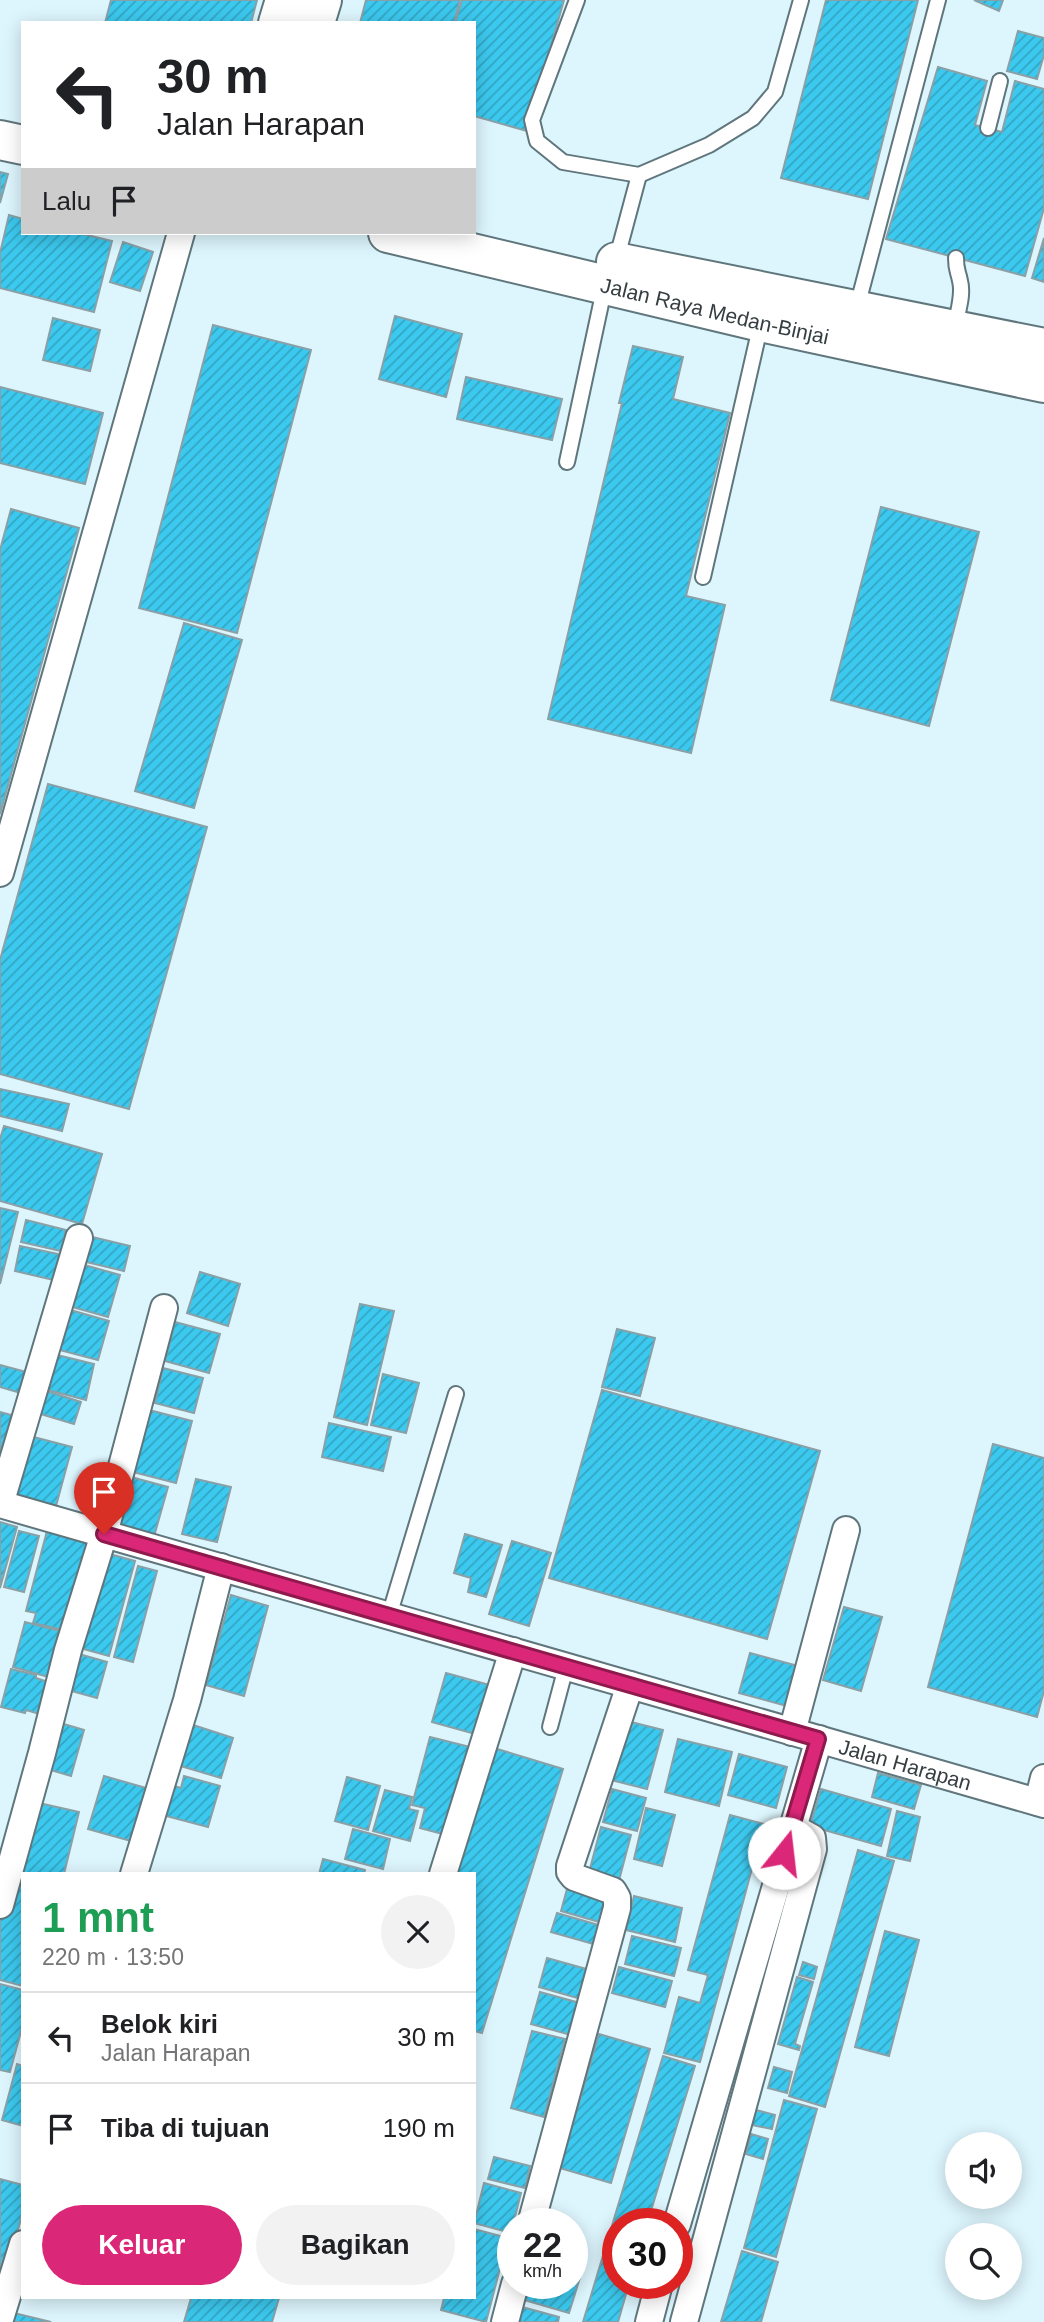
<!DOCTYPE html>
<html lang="id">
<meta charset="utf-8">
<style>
body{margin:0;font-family:Arial,sans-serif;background:#f2f2f2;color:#202124;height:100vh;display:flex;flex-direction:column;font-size:26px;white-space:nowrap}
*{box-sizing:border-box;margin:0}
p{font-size:23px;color:#757577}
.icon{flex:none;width:38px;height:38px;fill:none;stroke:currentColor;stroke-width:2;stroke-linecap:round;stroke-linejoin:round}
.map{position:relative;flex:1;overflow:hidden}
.side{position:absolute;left:21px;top:1872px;width:455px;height:427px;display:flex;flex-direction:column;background:#fff;border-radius:0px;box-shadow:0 4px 18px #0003}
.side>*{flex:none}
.hud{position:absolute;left:21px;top:21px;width:455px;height:214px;border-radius:0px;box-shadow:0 4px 18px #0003;background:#fff;color:#202124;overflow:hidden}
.tools{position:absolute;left:945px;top:2132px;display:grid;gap:14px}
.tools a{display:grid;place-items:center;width:77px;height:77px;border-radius:50%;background:#fff;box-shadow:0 4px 18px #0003;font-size:35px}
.speed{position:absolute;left:497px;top:2208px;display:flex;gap:14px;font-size:35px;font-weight:700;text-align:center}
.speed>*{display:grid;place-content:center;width:91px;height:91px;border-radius:50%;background:#fff;box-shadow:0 4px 18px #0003;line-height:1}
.speed small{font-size:18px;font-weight:400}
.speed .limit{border:10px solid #d22;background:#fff;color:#111}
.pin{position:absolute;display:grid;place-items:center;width:60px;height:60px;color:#fff;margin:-72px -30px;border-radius:50% 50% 50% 0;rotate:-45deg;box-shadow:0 0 7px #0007}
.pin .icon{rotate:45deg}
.me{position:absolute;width:77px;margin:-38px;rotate:16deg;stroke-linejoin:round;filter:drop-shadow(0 0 5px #0008)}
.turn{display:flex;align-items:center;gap:24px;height:147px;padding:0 21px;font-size:32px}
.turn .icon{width:91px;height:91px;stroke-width:2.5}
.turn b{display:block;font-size:49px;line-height:60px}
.then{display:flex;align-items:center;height:66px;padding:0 21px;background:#0003;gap:14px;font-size:26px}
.round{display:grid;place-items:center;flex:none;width:74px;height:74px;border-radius:37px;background:#f2f2f2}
.headline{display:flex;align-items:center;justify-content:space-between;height:119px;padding:0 21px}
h1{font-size:42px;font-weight:700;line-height:52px;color:#1e9e55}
.button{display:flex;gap:14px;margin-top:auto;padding:14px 21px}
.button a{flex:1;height:80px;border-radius:42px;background:#db2777;color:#fff;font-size:28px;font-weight:700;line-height:80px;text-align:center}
.button a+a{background:#f2f2f2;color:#202124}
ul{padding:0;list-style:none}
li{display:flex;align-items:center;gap:21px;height:91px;padding:0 21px;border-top:2px solid #e0e0e0}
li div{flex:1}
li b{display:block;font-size:26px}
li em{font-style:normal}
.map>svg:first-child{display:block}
</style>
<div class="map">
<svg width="1044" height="2322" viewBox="0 0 1044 2322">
<defs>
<pattern id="building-hatch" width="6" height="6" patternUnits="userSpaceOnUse" patternTransform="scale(1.75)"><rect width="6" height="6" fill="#3cc9ef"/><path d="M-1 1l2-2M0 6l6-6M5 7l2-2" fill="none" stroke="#33a5c3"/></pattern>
</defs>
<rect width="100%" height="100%" fill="#ddf5fd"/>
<g fill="url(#building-hatch)" stroke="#8aa0a7" stroke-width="2">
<path d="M 111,0 L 257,0 L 251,23 L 105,23 Z"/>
<path d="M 366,0 L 460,0 L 454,23 L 360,23 Z"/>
<path d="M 462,0 L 564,0 L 527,131 L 474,116 L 474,23 L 455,23 Z"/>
<path d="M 826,0 L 918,0 L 868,199 L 781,178 Z"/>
<path d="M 974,0 L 1003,0 L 999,11 Z"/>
<path d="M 1018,31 L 1044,38 L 1044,55 L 1037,79 L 1007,71 Z"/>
<path d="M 938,67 L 987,81 L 975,125 L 1002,132 L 1015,81 L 1044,89 L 1044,208 L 1025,276 L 886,239 Z"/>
<path d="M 0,172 L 8,174 L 0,203 Z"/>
<path d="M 9,215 L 23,219 L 23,233 L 79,233 L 112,241 L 94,312 L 0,288 L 0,253 Z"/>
<path d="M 1044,238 L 1044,282 L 1032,278 Z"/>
<path d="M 123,242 L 153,252 L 140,291 L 110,282 Z"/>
<path d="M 395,316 L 462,334 L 446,397 L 379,379 Z"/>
<path d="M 53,318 L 100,330 L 90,371 L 43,360 Z"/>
<path d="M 213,325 L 311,350 L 237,633 L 139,608 Z"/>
<path d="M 633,346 L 683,357 L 673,399 L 730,413 L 686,596 L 725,605 L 691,753 L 548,719 L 622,403 L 619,403 Z"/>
<path d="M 466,377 L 562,399 L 552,440 L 457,419 Z"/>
<path d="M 0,387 L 103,413 L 85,484 L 0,463 Z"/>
<path d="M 881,507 L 979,532 L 929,726 L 831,700 Z"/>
<path d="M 11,509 L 79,528 L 0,814 L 0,550 Z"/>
<path d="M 184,623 L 242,640 L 194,808 L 135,791 Z"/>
<path d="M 48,784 L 207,827 L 129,1109 L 0,1074 L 0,960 Z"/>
<path d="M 0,1089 L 69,1104 L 62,1131 L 0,1116 Z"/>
<path d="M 4,1126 L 102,1154 L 82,1224 L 0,1201 L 0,1139 Z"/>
<path d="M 0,1208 L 18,1212 L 0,1284 Z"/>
<path d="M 26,1220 L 66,1230 L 61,1251 L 21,1242 Z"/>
<path d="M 88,1236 L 130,1246 L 124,1271 L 82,1261 Z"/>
<path d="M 20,1246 L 63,1255 L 58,1281 L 15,1271 Z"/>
<path d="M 81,1264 L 120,1275 L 108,1317 L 69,1306 Z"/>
<path d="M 200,1272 L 240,1284 L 228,1326 L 187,1313 Z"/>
<path d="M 360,1304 L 394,1311 L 367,1425 L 334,1417 Z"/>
<path d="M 67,1309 L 109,1321 L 98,1360 L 56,1349 Z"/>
<path d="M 175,1322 L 220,1334 L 209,1373 L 165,1361 Z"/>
<path d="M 617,1329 L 655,1338 L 640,1396 L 602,1387 Z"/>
<path d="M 49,1353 L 94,1364 L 86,1400 L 40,1388 Z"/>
<path d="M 0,1365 L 30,1373 L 24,1394 L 0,1387 Z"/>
<path d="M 163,1368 L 203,1378 L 194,1413 L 155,1403 Z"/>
<path d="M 383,1374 L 419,1383 L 406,1433 L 371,1425 Z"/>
<path d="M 40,1389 L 81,1402 L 74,1424 L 34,1412 Z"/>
<path d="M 602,1390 L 820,1451 L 767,1639 L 549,1578 Z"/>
<path d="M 149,1410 L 192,1421 L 176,1483 L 133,1472 Z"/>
<path d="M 0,1412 L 18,1417 L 0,1479 Z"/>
<path d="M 329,1423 L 391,1437 L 383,1471 L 322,1457 Z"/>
<path d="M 26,1435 L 72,1447 L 56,1506 L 10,1493 Z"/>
<path d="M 993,1444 L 1044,1458 L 1044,1691 L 1037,1717 L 928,1687 Z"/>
<path d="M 131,1477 L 168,1487 L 153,1540 L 116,1530 Z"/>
<path d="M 196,1479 L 231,1487 L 217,1542 L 182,1534 Z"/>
<path d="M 0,1522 L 17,1527 L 0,1588 Z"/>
<path d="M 19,1531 L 39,1536 L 24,1592 L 4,1587 Z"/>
<path d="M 47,1531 L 95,1543 L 72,1632 L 33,1623 L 36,1613 L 26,1611 Z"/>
<path d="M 465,1534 L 502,1545 L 486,1597 L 468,1592 L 471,1578 L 454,1573 Z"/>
<path d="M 512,1541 L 551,1553 L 529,1626 L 489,1614 Z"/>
<path d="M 106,1553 L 135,1561 L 109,1656 L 80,1648 Z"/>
<path d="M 138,1566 L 157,1571 L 133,1662 L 114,1657 Z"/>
<path d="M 231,1595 L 268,1606 L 244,1696 L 206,1685 Z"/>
<path d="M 844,1607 L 882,1617 L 861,1691 L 823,1680 Z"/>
<path d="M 25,1622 L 64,1632 L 52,1678 L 13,1667 Z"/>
<path d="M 750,1653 L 798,1666 L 787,1706 L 739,1693 Z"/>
<path d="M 79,1654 L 107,1662 L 97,1698 L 68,1690 Z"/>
<path d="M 11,1669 L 36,1675 L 36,1678 L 51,1683 L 43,1715 L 26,1710 L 25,1713 L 1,1707 Z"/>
<path d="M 446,1673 L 493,1686 L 479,1735 L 432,1722 Z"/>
<path d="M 627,1721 L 663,1730 L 647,1789 L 611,1780 Z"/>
<path d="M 57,1722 L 84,1730 L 71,1776 L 44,1768 Z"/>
<path d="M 187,1723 L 233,1738 L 221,1778 L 174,1764 Z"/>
<path d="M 430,1737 L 478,1749 L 454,1837 L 420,1828 L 425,1808 L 412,1805 Z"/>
<path d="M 678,1739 L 732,1752 L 719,1806 L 665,1792 Z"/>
<path d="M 494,1748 L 563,1769 L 482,2033 L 474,2031 L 474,1874 L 455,1874 Z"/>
<path d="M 739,1754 L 787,1767 L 776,1808 L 728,1795 Z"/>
<path d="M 878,1773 L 921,1785 L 914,1809 L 872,1797 Z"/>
<path d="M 104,1776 L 146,1788 L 131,1841 L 88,1829 Z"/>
<path d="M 184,1776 L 220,1786 L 208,1827 L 159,1814 L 168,1784 L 181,1788 Z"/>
<path d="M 347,1777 L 380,1786 L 368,1830 L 335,1821 Z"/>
<path d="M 612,1789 L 646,1798 L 637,1831 L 603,1822 Z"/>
<path d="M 821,1789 L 891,1809 L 881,1846 L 810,1826 Z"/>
<path d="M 385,1790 L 412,1797 L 409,1809 L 418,1811 L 410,1841 L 373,1831 Z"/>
<path d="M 39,1803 L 79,1812 L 64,1874 L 23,1874 L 23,1877 L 21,1877 Z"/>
<path d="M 646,1808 L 675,1815 L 662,1866 L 634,1859 Z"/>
<path d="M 897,1811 L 920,1817 L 910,1861 L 887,1856 Z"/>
<path d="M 730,1815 L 764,1824 L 700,2062 L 664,2053 L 679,1997 L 700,2003 L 708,1975 L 688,1970 Z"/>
<path d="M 601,1827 L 631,1835 L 617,1888 L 587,1880 Z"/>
<path d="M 353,1829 L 390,1839 L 383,1869 L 345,1859 Z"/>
<path d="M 858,1850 L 894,1861 L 825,2107 L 789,2096 Z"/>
<path d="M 323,1859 L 365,1870 L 364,1874 L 319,1874 Z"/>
<path d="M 10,1881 L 23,1885 L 23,1986 L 0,1980 L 0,1918 Z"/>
<path d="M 567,1889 L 612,1902 L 606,1924 L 561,1911 Z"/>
<path d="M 634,1896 L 682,1908 L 675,1942 L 626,1930 Z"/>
<path d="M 557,1913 L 602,1926 L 597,1945 L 551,1932 Z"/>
<path d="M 885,1931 L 919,1940 L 889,2056 L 855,2047 Z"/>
<path d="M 632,1936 L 681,1948 L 674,1976 L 625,1964 Z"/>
<path d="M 547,1958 L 590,1970 L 581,1999 L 539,1987 Z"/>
<path d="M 803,1962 L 817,1967 L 814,1979 L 799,1975 Z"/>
<path d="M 619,1967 L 672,1981 L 665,2007 L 612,1993 Z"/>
<path d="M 797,1977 L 813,1982 L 795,2044 L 800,2046 L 799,2050 L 778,2044 Z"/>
<path d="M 0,1984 L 23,1990 L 23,2024 L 10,2072 L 0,2070 Z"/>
<path d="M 540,1992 L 580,2003 L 571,2035 L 531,2024 Z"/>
<path d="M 532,2031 L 565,2039 L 544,2117 L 511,2108 Z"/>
<path d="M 599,2034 L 650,2049 L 611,2183 L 560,2168 Z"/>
<path d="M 663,2056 L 695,2066 L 647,2224 L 618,2224 L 618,2284 L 629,2284 L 618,2322 L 583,2322 Z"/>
<path d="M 17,2064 L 23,2066 L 23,2126 L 2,2120 Z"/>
<path d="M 774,2067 L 792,2072 L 787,2093 L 768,2088 Z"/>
<path d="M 784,2100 L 817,2109 L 776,2257 L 744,2248 Z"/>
<path d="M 756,2110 L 775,2115 L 772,2129 L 752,2125 Z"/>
<path d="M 751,2134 L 768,2139 L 763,2159 L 746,2154 Z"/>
<path d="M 494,2157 L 530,2166 L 525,2188 L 488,2179 Z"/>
<path d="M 0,2179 L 23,2185 L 23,2211 L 0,2298 Z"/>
<path d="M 484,2183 L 521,2193 L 511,2233 L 474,2223 Z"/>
<path d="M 474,2229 L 508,2238 L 486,2322 L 441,2310 L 444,2298 L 474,2298 Z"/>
<path d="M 742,2251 L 778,2262 L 761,2322 L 721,2322 Z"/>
<path d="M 572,2265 L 583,2268 L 569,2313 L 521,2299 L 526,2284 L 572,2284 Z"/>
<path d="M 191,2298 L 279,2298 L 272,2322 L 184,2322 Z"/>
<path d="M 515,2305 L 559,2317 L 558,2322 L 510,2322 Z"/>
<path d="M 14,2313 L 51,2322 L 11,2322 Z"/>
</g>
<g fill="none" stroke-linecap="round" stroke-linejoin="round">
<g stroke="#60767d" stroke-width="18">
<g id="lane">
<path d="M 577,0 L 532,120 L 537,141 L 563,162 L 639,175 L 709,145 L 753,118 L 775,92 L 801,0"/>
<path d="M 988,128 L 1000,81"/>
<path d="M 616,261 L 639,175"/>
<path d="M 857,307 L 938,0"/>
<path d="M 955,328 C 957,313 964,295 960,281 C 958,270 956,271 956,258"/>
<path d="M 567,462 L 605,285"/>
<path d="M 703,577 L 761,323"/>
<path d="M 389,1616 L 456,1394"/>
<path d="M 550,1727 L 566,1667"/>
</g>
</g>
<g stroke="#60767d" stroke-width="30">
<g id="street">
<path d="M 0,873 L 181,233"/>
<path id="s1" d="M 0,1504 L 1044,1804"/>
<path d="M 0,1504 L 79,1238"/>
<path d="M 792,1732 L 846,1530"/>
<path d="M 1038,1802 L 1044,1778"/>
<path d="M 134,1874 L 187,1700 L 221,1567"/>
<path d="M 443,1874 L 513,1651"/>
<path d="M 0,1905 L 42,1753 L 68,1650 L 104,1534 L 164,1308"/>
<path d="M 531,2224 L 617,1908 L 617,1898 L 613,1891 L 574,1877 L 570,1872 L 570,1866 L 630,1685"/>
<path d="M 677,2224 L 819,1739"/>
<path d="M 0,2319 L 23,2244"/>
<path d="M 505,2322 L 515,2284"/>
<path d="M 649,2322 L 659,2284"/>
<path d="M 684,2322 L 813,1849 L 812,1838 L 792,1827"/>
</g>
</g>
<g stroke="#60767d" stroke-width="42">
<g id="secondary">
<path d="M 278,23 L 285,0"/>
<path d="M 315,23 L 322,0"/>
</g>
</g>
<g stroke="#60767d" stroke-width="42">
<g id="highway">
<path d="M 0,140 L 23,145"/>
<path id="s2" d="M 388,233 L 761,322 L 1044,383"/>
<path d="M 616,262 L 1044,348"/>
</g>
</g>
<use href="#lane" stroke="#fff" stroke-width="14"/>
<use href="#street" stroke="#fff" stroke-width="26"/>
<use href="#secondary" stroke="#fff" stroke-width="38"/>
<use href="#highway" stroke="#fff" stroke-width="38"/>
</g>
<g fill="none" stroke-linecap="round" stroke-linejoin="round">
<g stroke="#8e194d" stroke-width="18">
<path id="route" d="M 104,1534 L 818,1739 L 784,1853"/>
</g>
<use href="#route" stroke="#db2777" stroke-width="12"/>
</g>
<g text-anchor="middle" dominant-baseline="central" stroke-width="6" stroke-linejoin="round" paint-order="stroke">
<g font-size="21" fill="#353e41" stroke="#fdfdfd">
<text stroke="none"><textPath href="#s2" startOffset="336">Jalan Raya Medan-Binjai</textPath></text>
<text stroke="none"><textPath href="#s1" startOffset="942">Jalan Harapan</textPath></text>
</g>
</g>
</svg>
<div class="tools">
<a><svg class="icon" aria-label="sound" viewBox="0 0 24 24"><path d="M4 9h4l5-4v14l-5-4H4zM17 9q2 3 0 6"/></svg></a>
<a><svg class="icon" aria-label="search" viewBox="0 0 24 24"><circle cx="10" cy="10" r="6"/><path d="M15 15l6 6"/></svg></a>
</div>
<div class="speed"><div>22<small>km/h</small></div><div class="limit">30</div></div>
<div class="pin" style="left:104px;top:1534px;background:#d93025"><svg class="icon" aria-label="arrive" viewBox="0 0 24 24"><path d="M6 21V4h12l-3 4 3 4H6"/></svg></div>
<svg class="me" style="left:784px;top:1853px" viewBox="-20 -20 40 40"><circle r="19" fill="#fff"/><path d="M0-13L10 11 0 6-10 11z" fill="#db2777"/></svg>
<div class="hud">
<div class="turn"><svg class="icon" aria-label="left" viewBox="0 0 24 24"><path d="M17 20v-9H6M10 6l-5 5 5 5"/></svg><div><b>30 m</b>Jalan Harapan</div></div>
<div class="then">Lalu<svg class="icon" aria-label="arrive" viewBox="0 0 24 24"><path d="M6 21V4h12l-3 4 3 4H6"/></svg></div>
</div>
<section class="side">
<div class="headline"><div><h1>1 mnt</h1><p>220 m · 13:50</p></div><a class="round"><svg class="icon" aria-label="close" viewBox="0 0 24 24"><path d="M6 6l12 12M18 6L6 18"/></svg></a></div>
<ul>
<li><svg class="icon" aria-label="left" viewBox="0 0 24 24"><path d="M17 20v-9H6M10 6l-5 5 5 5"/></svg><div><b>Belok kiri</b><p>Jalan Harapan</p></div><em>30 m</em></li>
<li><svg class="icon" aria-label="arrive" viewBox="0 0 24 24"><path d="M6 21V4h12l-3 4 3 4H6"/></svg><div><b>Tiba di tujuan</b></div><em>190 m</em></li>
</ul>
<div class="button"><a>Keluar</a><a>Bagikan</a></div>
</section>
</div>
